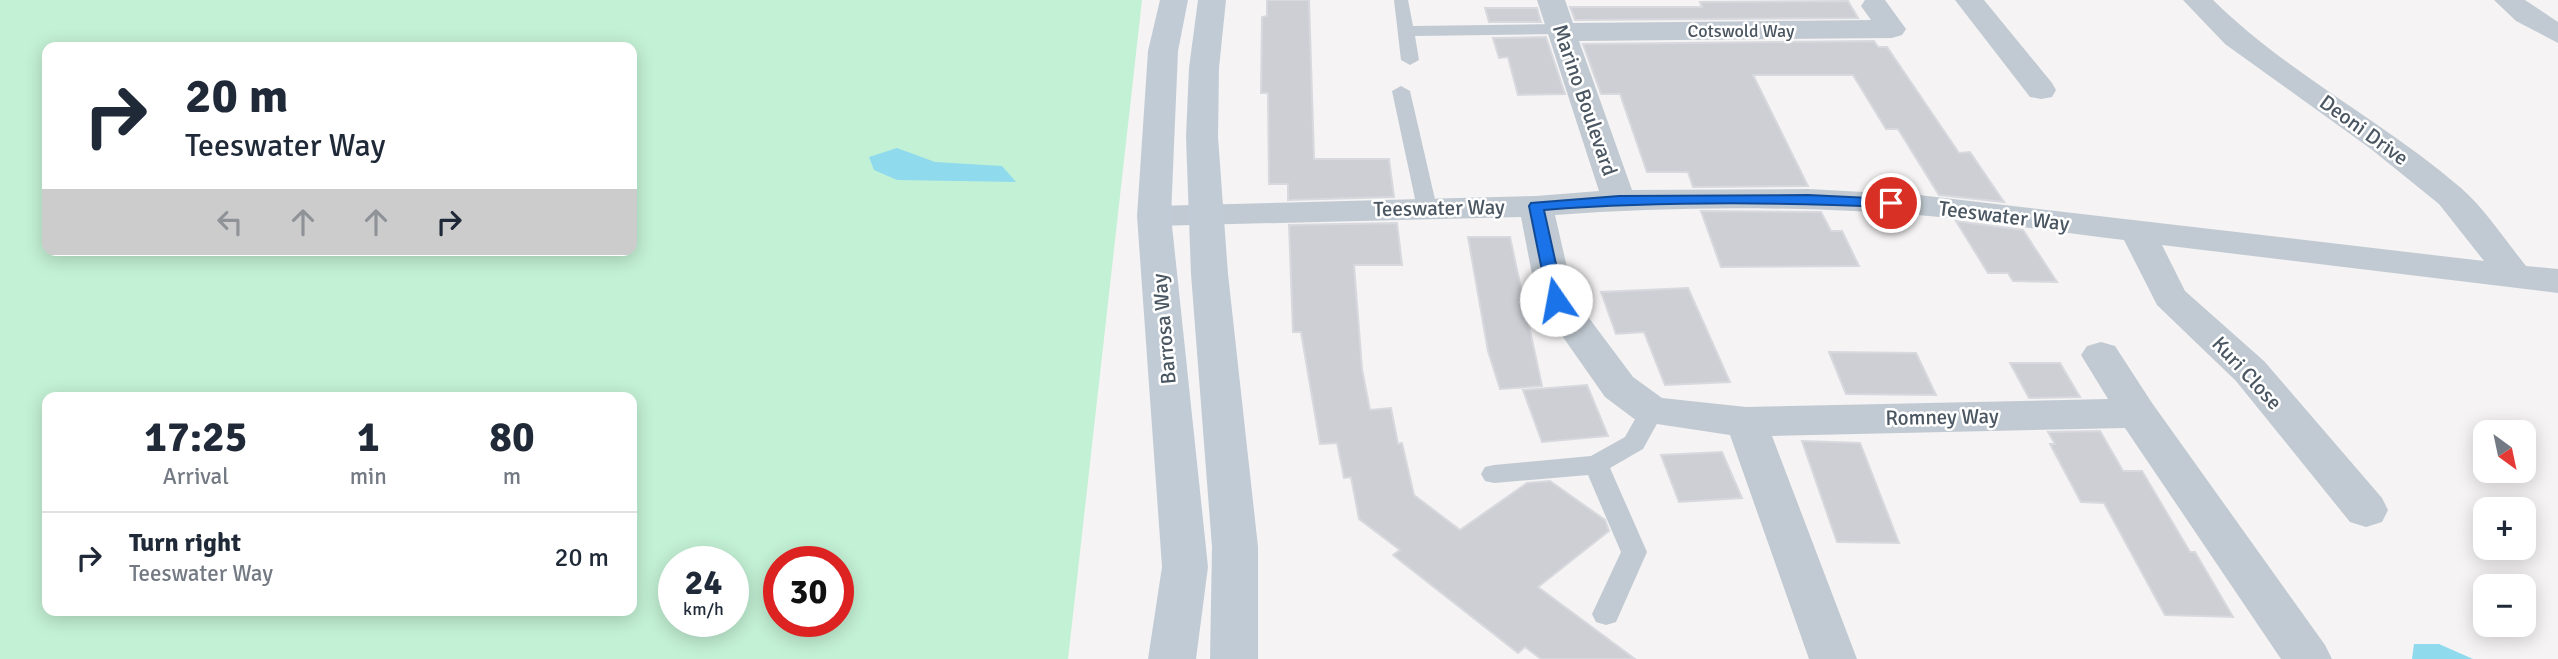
<!DOCTYPE html>
<meta charset="utf-8">
<style>
body{margin:0;font-family:Signika,sans-serif;background:#f2f2f3;color:#1f2937;height:100vh;display:flex;flex-direction:column;font-size:26px;white-space:nowrap}
*{box-sizing:border-box;margin:0}
p{font-size:23px;color:#747a83}
.icon{flex:none;width:38px;height:38px;fill:none;stroke:currentColor;stroke-width:2;stroke-linecap:round;stroke-linejoin:round}
.map{position:relative;flex:1;overflow:hidden}
.drawer{position:absolute;left:42px;top:392px;width:595px;height:224px;display:flex;flex-direction:column;background:#fff;border-radius:14px;box-shadow:0 4px 18px #0003}
.drawer>*{flex:none}
.banner{position:absolute;left:42px;top:42px;width:595px;height:214px;border-radius:14px;box-shadow:0 4px 18px #0003;background:#fff;color:#1f2937;overflow:hidden}
.needle{width:46px;rotate:147deg}
.controls{position:absolute;left:2473px;top:420px;display:grid;gap:14px}
.controls a{display:grid;place-items:center;width:63px;height:63px;border-radius:14px;background:#fff;box-shadow:0 4px 18px #0003;font-size:35px}
.speed{position:absolute;left:658px;top:546px;display:flex;gap:14px;font-size:35px;font-weight:700;text-align:center}
.speed>*{display:grid;place-content:center;width:91px;height:91px;border-radius:50%;background:#fff;box-shadow:0 4px 18px #0003;line-height:1}
.speed small{font-size:18px;font-weight:400}
.speed .limit{border:10px solid #d22;background:#fff;color:#111}
.pin{position:absolute;display:grid;place-items:center;width:60px;height:60px;color:#fff;margin:-30px;border:4px solid #fff;border-radius:50%;box-shadow:0 2px 7px #0007}
.me{position:absolute;width:77px;margin:-38px;rotate:348deg;stroke-linejoin:round;filter:drop-shadow(0 0 5px #0008)}
.turn{display:flex;align-items:center;gap:24px;height:147px;padding:0 28px;font-size:32px}
.turn .icon{width:91px;height:91px;stroke-width:2.5}
.turn b{display:block;font-size:49px;line-height:60px}
.lanes{display:flex;align-items:center;height:66px;padding:0 28px;background:#0003;justify-content:center;gap:35px;direction:ltr}
.lanes .off{opacity:.35}
.eta{display:flex;justify-content:space-evenly;align-items:center;height:119px;text-align:center}
.eta b{font-size:42px;font-weight:700;line-height:49px}
ul{padding:0;list-style:none}
li{display:flex;align-items:center;gap:21px;height:91px;padding:0 28px;border-top:2px solid #e0e1e3}
li div{flex:1}
li b{display:block;font-size:26px}
li em{font-style:normal}
.map>svg:first-child{display:block}
</style>
<div class="map">
<svg width="2558" height="659" viewBox="0 0 2558 659">
<rect width="100%" height="100%" fill="#f5f3f3"/>
<path fill="#c3f1d5" fill-rule="evenodd" d="M 0,0 L 1142,0 L 1068,659 L 0,659 ZM 47,47 L 632,47 L 632,250 L 47,250 ZM 47,397 L 632,397 L 632,611 L 47,611 ZM 674,562 L 733,562 L 733,621 L 674,621 ZM 779,562 L 838,562 L 838,621 L 779,621 Z"/>
<g fill="#90daee">
<path d="M 897,148 L 935,162 L 1002,166 L 1016,182 L 897,180 L 874,170 L 869,157 Z"/>
<path d="M 2414,644 L 2439,644 L 2473,659 L 2412,659 Z"/>
</g>
<g fill="#cdcfd5" stroke="#d7d9de" stroke-width="2">
<path d="M 1267,0 L 1309,0 L 1314,159 L 1389,159 L 1394,197 L 1288,200 L 1288,184 L 1269,184 L 1268,93 L 1261,93 L 1262,17 L 1267,16 Z"/>
<path d="M 1848,1 L 1858,18 L 1575,20 L 1570,7 L 1702,7 L 1700,2 Z"/>
<path d="M 1485,8 L 1537,8 L 1541,22 L 1489,22 Z"/>
<path d="M 1546,37 L 1565,94 L 1518,95 L 1508,57 L 1499,58 L 1493,38 Z"/>
<path d="M 1874,41 L 1878,47 L 1887,47 L 1959,153 L 1970,152 L 2004,202 L 1939,195 L 1898,129 L 1886,129 L 1853,75 L 1753,75 L 1808,186 L 1693,187 L 1688,172 L 1647,172 L 1620,94 L 1601,94 L 1583,44 Z"/>
<path d="M 1701,211 L 1821,212 L 1831,231 L 1842,231 L 1859,266 L 1721,267 Z"/>
<path d="M 1956,221 L 2023,230 L 2057,282 L 2013,281 L 2008,273 L 1988,273 Z"/>
<path d="M 1397,223 L 1402,265 L 1354,265 L 1362,369 L 1370,410 L 1391,408 L 1398,444 L 1402,443 L 1414,495 L 1460,530 L 1527,483 L 1550,481 L 1605,520 L 1609,531 L 1538,587 L 1635,659 L 1541,659 L 1525,647 L 1518,653 L 1393,555 L 1400,550 L 1359,519 L 1351,477 L 1344,478 L 1337,443 L 1320,444 L 1301,332 L 1293,332 L 1289,225 Z"/>
<path d="M 1468,237 L 1510,237 L 1542,386 L 1500,389 L 1488,351 Z"/>
<path d="M 1688,288 L 1730,382 L 1665,385 L 1644,332 L 1616,334 L 1601,292 Z"/>
<path d="M 1829,352 L 1916,353 L 1936,395 L 1846,394 Z"/>
<path d="M 2010,363 L 2060,363 L 2080,397 L 2029,398 Z"/>
<path d="M 1587,385 L 1608,436 L 1542,442 L 1523,390 Z"/>
<path d="M 2100,431 L 2123,471 L 2142,471 L 2190,552 L 2195,552 L 2233,617 L 2165,615 L 2104,503 L 2081,502 L 2050,444 L 2055,444 L 2048,432 Z"/>
<path d="M 1802,441 L 1860,443 L 1899,543 L 1837,542 Z"/>
<path d="M 1722,452 L 1742,498 L 1679,502 L 1661,455 Z"/>
</g>
<g fill="none" stroke-linecap="round" stroke-linejoin="round">
<g fill="#c1cad2" fill-rule="evenodd">
<path d="M 1394,0 L 1408,0 L 1413,26 L 1560,24 L 1569,29 L 1560,34 L 1415,36 L 1419,60 L 1410,65 L 1401,60 Z"/>
<path d="M 1401,86 L 1410,91 L 1437,208 L 1427,214 L 1417,208 L 1392,91 Z"/>
<path d="M 1652,403 L 1661,405 L 1664,411 L 1643,449 L 1610,468 L 1647,552 L 1616,622 L 1606,625 L 1596,622 L 1592,614 L 1621,552 L 1588,475 L 1494,483 L 1485,481 L 1481,474 L 1485,467 L 1494,465 L 1591,456 L 1625,437 L 1643,405 Z"/>
</g>
<g fill="#c1cad2" fill-rule="evenodd">
<path d="M 1537,0 L 1565,0 L 1573,23 L 1871,20 L 1861,6 L 1865,0 L 1885,0 L 1906,29 L 1902,35 L 1892,38 L 1579,41 L 1632,190 L 1808,189 L 1919,195 L 2484,261 L 2439,204 L 2371,149 L 2225,44 L 2183,0 L 2213,0 C 2287,73 2382,120 2461,188 C 2485,209 2505,240 2526,266 L 2558,269 L 2558,293 L 2162,245 L 2185,291 L 2264,361 L 2382,498 L 2388,510 L 2382,522 L 2366,527 L 2350,522 L 2236,381 L 2157,305 L 2124,240 C 2056,232 1987,221 1918,215 C 1798,206 1675,206 1555,215 L 1574,298 L 1633,377 L 1662,398 L 1746,407 L 2108,399 L 2081,355 L 2087,346 L 2101,342 L 2115,346 L 2152,403 L 2325,645 L 2332,659 L 2281,659 L 2125,428 L 1772,436 L 1857,659 L 1809,659 L 1730,435 L 1637,421 L 1605,397 L 1537,300 L 1521,217 L 1154,226 L 1142,223 L 1137,216 L 1142,209 L 1154,206 L 1536,196 L 1599,191 Z"/>
<path d="M 1955,0 L 1984,0 L 2052,83 L 2056,90 L 2052,97 L 2041,99 L 2030,97 Z"/>
<path d="M 2494,0 L 2525,0 L 2558,22 L 2558,43 L 2516,21 Z"/>
</g>
<g fill="#c1cbd6" fill-rule="evenodd">
<path d="M 1160,0 L 1188,0 L 1178,51 L 1171,216 L 1208,567 L 1196,659 L 1148,659 L 1162,567 L 1137,216 L 1148,51 Z"/>
<path d="M 1198,0 L 1226,0 L 1219,68 L 1218,137 L 1228,274 L 1258,547 L 1258,659 L 1210,659 L 1212,547 L 1191,274 L 1186,137 L 1189,68 Z"/>
</g>
</g>
<path fill="#1a73e8" stroke="#114b97" stroke-width="2" d="M 1808,195 L 1891,199 L 1899,203 L 1891,207 C 1776,202 1660,201 1544,210 L 1564,300 L 1556,305 L 1548,300 L 1529,206 L 1531,203 L 1619,196 Z"/>
<g text-anchor="middle" dominant-baseline="central" stroke-width="5" stroke-linejoin="round" paint-order="stroke">
<g font-size="18" fill="#4a5661" stroke="#fff">
<text x="1741" y="31">Cotswold Way</text>
</g>
<g font-size="21" fill="#4a5661" stroke="#fff">
<text transform="translate(1585 100) rotate(71)">Marino Boulevard</text>
<text transform="translate(2364 130) rotate(36)">Deoni Drive</text>
<text transform="translate(1439 208) rotate(-1)">Teeswater Way</text>
<text transform="translate(2004 216) rotate(7)">Teeswater Way</text>
<text transform="translate(1164 329) rotate(-95)">Barrosa Way</text>
<text transform="translate(2247 373) rotate(47)">Kuri Close</text>
<text transform="translate(1942 417) rotate(-1)">Romney Way</text>
</g>
</g>
</svg>
<div class="controls">
<a><svg class="needle" viewBox="-14 -14 28 28"><path d="M0-13l5 13h-10z" fill="#e53935"/><path d="M0 13l5-13h-10z" fill="#747a83"/></svg></a>
<a>+</a>
<a>−</a>
</div>
<div class="speed"><div>24<small>km/h</small></div><div class="limit">30</div></div>
<div class="pin" style="left:1891px;top:203px;background:#d93025"><svg class="icon" aria-label="arrive" viewBox="0 0 24 24"><path d="M6 21V4h12l-3 4 3 4H6"/></svg></div>
<svg class="me" style="left:1556px;top:300px" viewBox="-20 -20 40 40"><circle r="19" fill="#fff"/><path d="M0-13L10 11 0 6-10 11z" fill="#1a73e8"/></svg>
<div class="banner">
<div class="turn"><svg class="icon" aria-label="right" viewBox="0 0 24 24"><path d="M7 20v-9h11M14 6l5 5-5 5"/></svg><div><b>20 m</b>Teeswater Way</div></div>
<div class="lanes"><svg class="icon off" aria-label="left" viewBox="0 0 24 24"><path d="M17 20v-9H6M10 6l-5 5 5 5"/></svg><svg class="icon off" aria-label="ahead" viewBox="0 0 24 24"><path d="M12 20V5M6 11l6-6 6 6"/></svg><svg class="icon off" aria-label="ahead" viewBox="0 0 24 24"><path d="M12 20V5M6 11l6-6 6 6"/></svg><svg class="icon" aria-label="right" viewBox="0 0 24 24"><path d="M7 20v-9h11M14 6l5 5-5 5"/></svg></div>
</div>
<section class="drawer">
<div class="eta">
<div><b>17:25</b><p>Arrival</p></div>
<div><b>1</b><p>min</p></div>
<div><b>80</b><p>m</p></div>
</div>
<ul>
<li><svg class="icon" aria-label="right" viewBox="0 0 24 24"><path d="M7 20v-9h11M14 6l5 5-5 5"/></svg><div><b>Turn right</b><p>Teeswater Way</p></div><em>20 m</em></li>
</ul>
</section>
</div>
